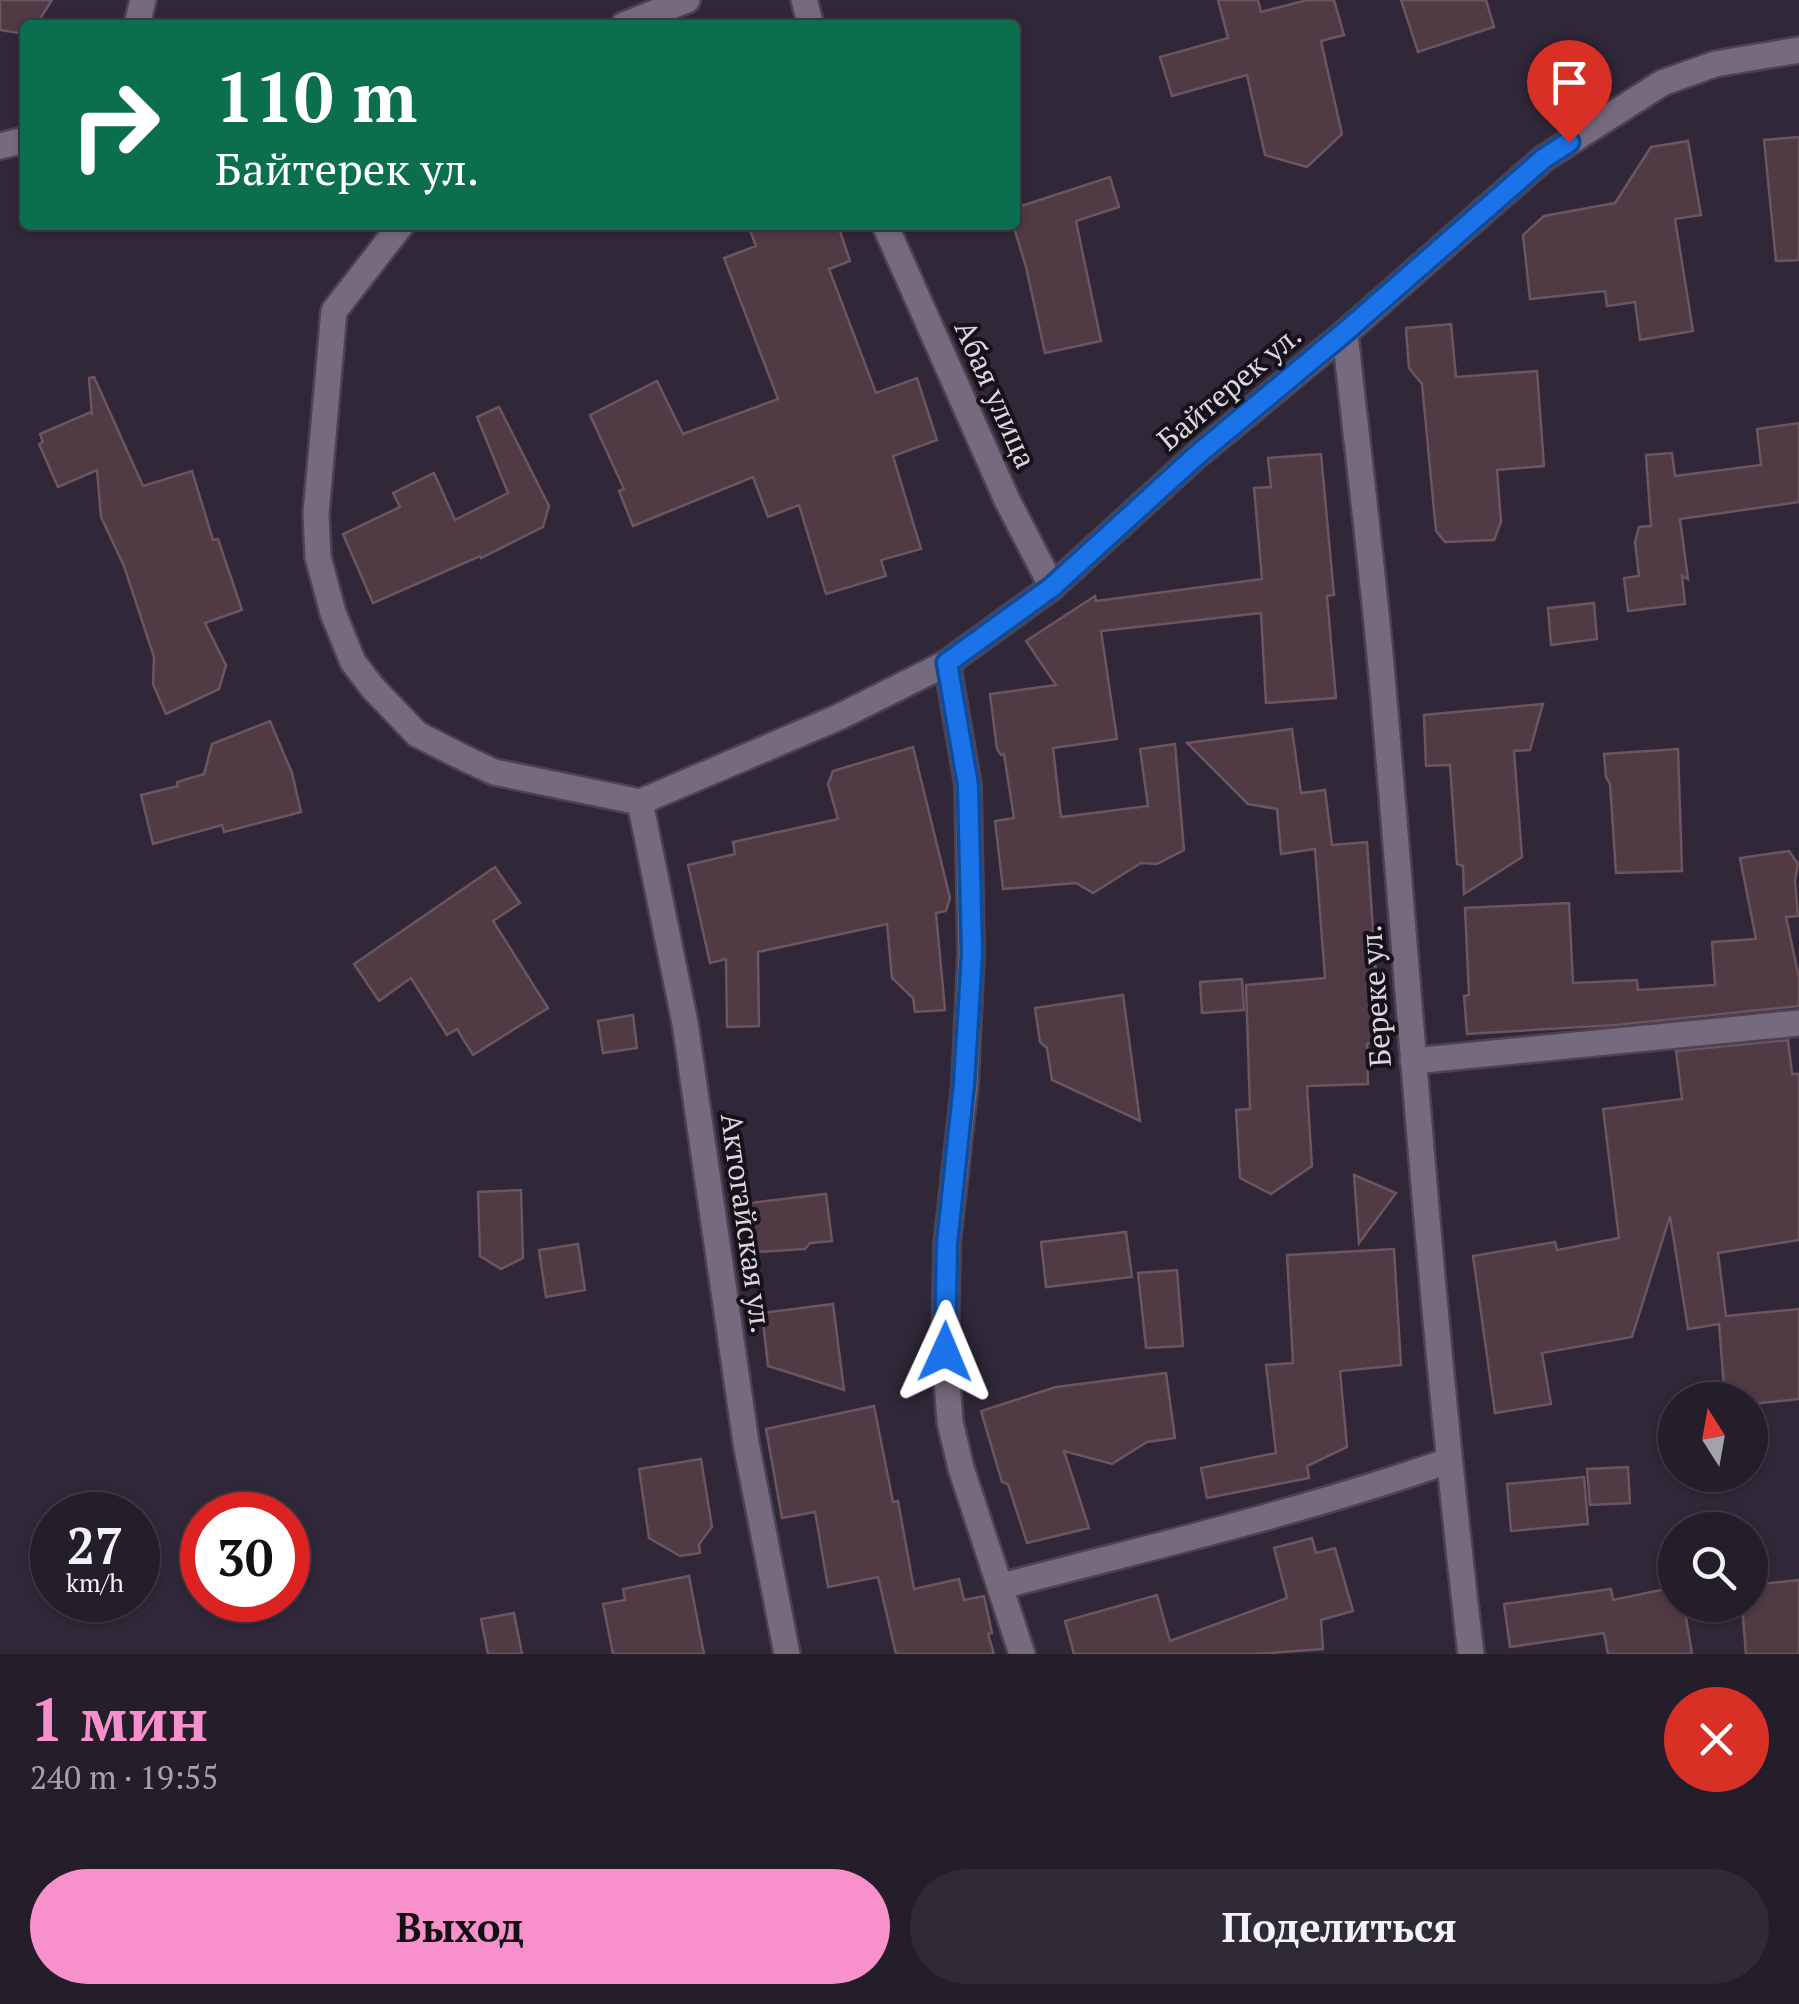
<!DOCTYPE html>
<html lang="ru">
<meta charset="utf-8">
<style>
body{margin:0;font-family:"PT Serif",serif;background:#302a36;color:#f1f3f6;height:100vh;display:flex;flex-direction:column;font-size:38px;white-space:nowrap}
*{box-sizing:border-box;margin:0}
p{font-size:32px;color:#a3a2a8}
.icon{flex:none;width:55px;height:55px;fill:none;stroke:currentColor;stroke-width:2;stroke-linecap:round;stroke-linejoin:round}
.map{position:relative;height:1654px;overflow:hidden}
.details{display:flex;flex-direction:column;background:#241d2a;flex:1}
.details>*{flex:none}
.banner{position:absolute;left:20px;top:20px;width:1000px;height:210px;border-radius:10px;box-shadow:0 2px 8px #0004,0 0 0 2px #413b47;background:#0b6e4f;color:#fff;overflow:hidden}
.needle{width:65px;rotate:349deg}
.tools{position:absolute;left:1658px;top:1382px;display:grid;gap:20px}
.tools a{display:grid;place-items:center;width:110px;height:110px;border-radius:50%;background:#241d2a;box-shadow:0 2px 8px #0004,0 0 0 2px #413b47;font-size:50px}
.speed{position:absolute;left:30px;top:1492px;display:flex;gap:20px;font-size:50px;font-weight:700;text-align:center}
.speed>*{display:grid;place-content:center;width:130px;height:130px;border-radius:50%;background:#241d2a;box-shadow:0 2px 8px #0004,0 0 0 2px #413b47;line-height:1}
.speed small{font-size:25px;font-weight:400}
.speed .limit{border:15px solid #d22;background:#fff;color:#111}
.pin{position:absolute;display:grid;place-items:center;width:85px;height:85px;color:#fff;margin:-102px -42px;border-radius:50% 50% 50% 0;rotate:-45deg;box-shadow:0 0 10px #0007}
.pin .icon{rotate:45deg}
.me{position:absolute;width:110px;margin:-55px;rotate:1deg;stroke-linejoin:round;filter:drop-shadow(0 0 8px #0008)}
.turn{display:flex;align-items:center;gap:35px;height:210px;padding:0 30px;font-size:45px}
.turn .icon{width:130px;height:130px;stroke-width:2.5}
.turn b{display:block;font-size:70px;line-height:85px}
.round{display:grid;place-items:center;flex:none;width:105px;height:105px;border-radius:52px;background:#302a36}
.overview{display:flex;align-items:center;justify-content:space-between;height:170px;padding:0 30px}
h1{font-size:60px;font-weight:700;line-height:75px;color:#f890cc}
.primary-button{display:flex;gap:20px;margin-top:auto;padding:20px 30px}
.primary-button a{flex:1;height:115px;border-radius:60px;background:#f890cc;color:#111;font-size:40px;font-weight:700;line-height:115px;text-align:center}
.primary-button a+a{background:#302a36;color:#f1f3f6}
.map>svg:first-child{display:block}
</style>
<div class="map">
<svg width="1799" height="1654" viewBox="0 0 1799 1654">
<rect width="100%" height="100%" fill="#302738"/>
<g fill="#503b44" stroke="#6c555f" stroke-width="2.5">
<path d="M 0,0 L 52,0 L 36,25 L 25,25 L 25,34 L 0,30 Z"/>
<path d="M 1218,0 L 1258,0 L 1261,12 L 1307,0 L 1334,0 L 1344,35 L 1321,41 L 1342,134 L 1307,167 L 1265,155 L 1247,75 L 1172,96 L 1160,57 L 1228,38 Z"/>
<path d="M 1401,0 L 1486,0 L 1494,27 L 1418,52 Z"/>
<path d="M 1799,137 L 1799,260 L 1776,261 L 1764,140 Z"/>
<path d="M 1688,141 L 1701,215 L 1675,219 L 1693,331 L 1640,340 L 1635,302 L 1607,306 L 1605,291 L 1530,299 L 1523,235 L 1544,216 L 1615,203 L 1651,147 Z"/>
<path d="M 1110,177 L 1119,207 L 1076,221 L 1101,341 L 1045,353 L 1026,267 L 1015,231 L 1015,208 Z"/>
<path d="M 748,225 L 838,225 L 850,261 L 829,269 L 876,393 L 917,378 L 937,440 L 893,456 L 921,549 L 881,560 L 886,576 L 826,594 L 799,505 L 768,517 L 753,477 L 633,526 L 619,491 L 624,489 L 590,415 L 657,381 L 683,434 L 778,399 L 724,258 L 756,246 Z"/>
<path d="M 1451,324 L 1456,377 L 1537,371 L 1544,466 L 1497,470 L 1501,522 L 1494,540 L 1445,542 L 1436,531 L 1422,384 L 1409,368 L 1406,328 Z"/>
<path d="M 94,377 L 143,486 L 192,471 L 213,540 L 218,539 L 242,610 L 205,623 L 226,665 L 219,689 L 166,714 L 153,684 L 154,657 L 124,566 L 101,517 L 97,470 L 58,487 L 39,444 L 43,442 L 40,434 L 91,412 L 92,415 L 89,378 Z"/>
<path d="M 499,407 L 549,506 L 543,527 L 481,558 L 480,556 L 373,603 L 343,534 L 400,507 L 393,493 L 434,473 L 455,520 L 508,493 L 477,417 Z"/>
<path d="M 1799,423 L 1799,502 L 1680,519 L 1688,579 L 1682,576 L 1685,604 L 1628,611 L 1624,578 L 1639,576 L 1635,542 L 1639,527 L 1651,526 L 1646,455 L 1672,453 L 1675,476 L 1761,465 L 1757,429 Z"/>
<path d="M 1321,454 L 1334,595 L 1327,596 L 1336,698 L 1266,703 L 1261,613 L 1101,631 L 1117,739 L 1053,748 L 1061,817 L 1148,806 L 1140,749 L 1175,744 L 1184,850 L 1157,864 L 1141,863 L 1093,893 L 1076,883 L 1003,889 L 995,821 L 1014,818 L 1004,754 L 1001,755 L 997,749 L 990,694 L 1056,685 L 1026,641 L 1095,596 L 1096,601 L 1262,579 L 1254,488 L 1271,487 L 1268,458 Z"/>
<path d="M 1594,603 L 1597,639 L 1551,645 L 1548,608 Z"/>
<path d="M 1543,704 L 1530,750 L 1514,751 L 1522,857 L 1464,894 L 1463,866 L 1457,864 L 1450,765 L 1426,766 L 1424,715 Z"/>
<path d="M 270,721 L 292,773 L 301,812 L 224,832 L 222,825 L 153,844 L 141,795 L 178,786 L 177,782 L 204,774 L 212,744 Z"/>
<path d="M 1292,729 L 1301,793 L 1325,790 L 1332,845 L 1367,842 L 1376,974 L 1382,973 L 1387,1037 L 1367,1044 L 1368,1084 L 1307,1086 L 1312,1166 L 1271,1194 L 1240,1178 L 1236,1110 L 1250,1109 L 1246,985 L 1325,978 L 1315,849 L 1281,854 L 1277,809 L 1248,804 L 1187,743 Z"/>
<path d="M 913,747 L 950,898 L 946,911 L 936,913 L 945,1010 L 915,1012 L 913,998 L 892,978 L 887,924 L 758,952 L 759,1026 L 727,1027 L 726,959 L 710,963 L 688,865 L 735,854 L 733,842 L 838,819 L 828,784 L 833,771 Z"/>
<path d="M 1678,749 L 1682,871 L 1616,873 L 1610,784 L 1606,777 L 1604,754 Z"/>
<path d="M 1789,851 L 1798,864 L 1795,880 L 1798,916 L 1786,917 L 1799,978 L 1799,1006 L 1616,1025 L 1467,1034 L 1464,996 L 1469,995 L 1465,908 L 1569,903 L 1573,983 L 1637,980 L 1638,990 L 1715,985 L 1712,942 L 1756,939 L 1740,858 Z"/>
<path d="M 495,867 L 520,903 L 493,921 L 548,1008 L 473,1055 L 457,1029 L 447,1035 L 411,978 L 379,1001 L 354,964 Z"/>
<path d="M 1242,979 L 1244,1010 L 1202,1013 L 1200,982 Z"/>
<path d="M 1123,995 L 1140,1121 L 1052,1080 L 1047,1048 L 1040,1042 L 1035,1008 Z"/>
<path d="M 633,1015 L 637,1048 L 603,1053 L 598,1021 Z"/>
<path d="M 1788,1040 L 1792,1074 L 1799,1074 L 1799,1240 L 1718,1253 L 1726,1316 L 1799,1309 L 1799,1399 L 1750,1404 L 1750,1400 L 1725,1400 L 1719,1324 L 1688,1329 L 1670,1216 L 1632,1337 L 1542,1353 L 1551,1404 L 1495,1413 L 1473,1256 L 1555,1242 L 1557,1250 L 1619,1238 L 1603,1109 L 1682,1099 L 1676,1051 Z"/>
<path d="M 1354,1175 L 1396,1193 L 1359,1243 Z"/>
<path d="M 521,1190 L 523,1258 L 501,1269 L 480,1256 L 478,1192 Z"/>
<path d="M 826,1194 L 832,1241 L 810,1243 L 805,1249 L 756,1252 L 750,1203 Z"/>
<path d="M 1126,1232 L 1132,1277 L 1046,1287 L 1041,1242 Z"/>
<path d="M 578,1244 L 585,1290 L 546,1297 L 539,1250 Z"/>
<path d="M 1394,1249 L 1401,1365 L 1340,1371 L 1347,1447 L 1307,1466 L 1309,1478 L 1207,1498 L 1201,1468 L 1276,1453 L 1266,1365 L 1293,1363 L 1287,1255 Z"/>
<path d="M 1177,1270 L 1183,1346 L 1146,1348 L 1138,1273 Z"/>
<path d="M 833,1304 L 844,1390 L 768,1366 L 762,1313 Z"/>
<path d="M 1166,1373 L 1175,1438 L 1147,1442 L 1112,1464 L 1064,1451 L 1089,1528 L 1027,1543 L 1008,1484 L 1002,1482 L 981,1411 L 1056,1387 Z"/>
<path d="M 874,1406 L 893,1502 L 898,1501 L 914,1589 L 959,1579 L 964,1600 L 984,1596 L 992,1633 L 988,1634 L 994,1654 L 896,1654 L 878,1577 L 828,1587 L 815,1512 L 782,1518 L 766,1429 Z"/>
<path d="M 701,1459 L 712,1527 L 699,1544 L 700,1553 L 680,1556 L 649,1538 L 639,1469 Z"/>
<path d="M 1628,1467 L 1630,1503 L 1590,1505 L 1587,1469 Z"/>
<path d="M 1584,1477 L 1588,1524 L 1511,1531 L 1507,1484 Z"/>
<path d="M 1312,1538 L 1316,1553 L 1335,1548 L 1353,1611 L 1321,1620 L 1323,1649 L 1256,1654 L 1074,1654 L 1065,1621 L 1157,1595 L 1170,1641 L 1287,1598 L 1274,1548 Z"/>
<path d="M 689,1576 L 704,1654 L 613,1654 L 603,1604 L 625,1600 L 623,1589 Z"/>
<path d="M 1799,1580 L 1799,1654 L 1746,1654 L 1742,1605 L 1750,1605 L 1750,1585 Z"/>
<path d="M 1670,1588 L 1675,1592 L 1675,1605 L 1684,1605 L 1692,1654 L 1608,1654 L 1604,1633 L 1510,1647 L 1504,1604 L 1611,1589 L 1613,1600 Z"/>
<path d="M 514,1613 L 522,1654 L 488,1654 L 481,1619 Z"/>
</g>
<g fill="none" stroke-linecap="round" stroke-linejoin="round">
<g stroke="#4b4352" stroke-width="30">
<g id="street">
<path d="M 804,0 L 811,25"/>
<path d="M 137,25 L 143,0"/>
<path d="M 624,25 L 687,0"/>
<path d="M 0,146 L 25,140"/>
<path d="M 401,225 L 334,311 L 316,514 L 318,557 L 333,613 L 353,662 L 372,687 L 417,734 L 458,755 L 494,772 L 640,802"/>
<path d="M 885,225 L 1007,500 L 1052,587"/>
<path d="M 1345,333 C 1358,455 1374,577 1384,700 C 1411,1018 1433,1337 1471,1654"/>
<path d="M 947,663 L 968,785 L 971,954 L 965,1084 L 947,1244 L 945,1351 L 950,1422 L 961,1468 L 1022,1654"/>
<path d="M 640,802 L 839,717 L 947,663 L 1052,587 L 1196,456 L 1345,333 L 1543,159 L 1662,83 L 1715,64 L 1799,50"/>
<path d="M 640,802 L 685,1023 L 746,1443 L 787,1654"/>
<path d="M 1413,1061 L 1799,1023"/>
<path d="M 1002,1586 C 1151,1547 1302,1512 1448,1461"/>
</g>
</g>
<use href="#street" stroke="#766a7e" stroke-width="25"/>
</g>
<g fill="none" stroke-linecap="round" stroke-linejoin="round">
<g stroke="#114b97" stroke-width="25">
<path id="route" d="M 945,1352 L 947,1244 L 964,1084 L 972,954 L 968,785 L 947,663 L 1052,587 L 1196,456 L 1345,332 L 1543,159 L 1569,142"/>
</g>
<use href="#route" stroke="#1a73e8" stroke-width="18"/>
</g>
<g text-anchor="middle" dominant-baseline="central" stroke-width="8" stroke-linejoin="round" paint-order="stroke">
<g font-size="30" fill="#ddd6e2" stroke="#161219">
<text transform="translate(1229 387) rotate(-40)">Байтерек ул.</text>
<text transform="translate(996 394) rotate(66)">Абая улица</text>
<text transform="translate(1375 996) rotate(-94)">Береке ул.</text>
<text transform="translate(747 1223) rotate(82)">Актогайская ул.</text>
</g>
</g>
</svg>
<div class="tools">
<a><svg class="needle" viewBox="-14 -14 28 28"><path d="M0-13l5 13h-10z" fill="#e53935"/><path d="M0 13l5-13h-10z" fill="#a3a2a8"/></svg></a>
<a><svg class="icon" aria-label="search" viewBox="0 0 24 24"><circle cx="10" cy="10" r="6"/><path d="M15 15l6 6"/></svg></a>
</div>
<div class="speed"><div>27<small>km/h</small></div><div class="limit">30</div></div>
<div class="pin" style="left:1569px;top:142px;background:#d93025"><svg class="icon" aria-label="arrive" viewBox="0 0 24 24"><path d="M6 21V4h12l-3 4 3 4H6"/></svg></div>
<svg class="me" style="left:945px;top:1352px" viewBox="-20 -20 40 40"><path d="M0-17L14 15 0 8-14 15z" fill="#1a73e8" stroke="#fff" stroke-width="4"/></svg>
<div class="banner">
<div class="turn"><svg class="icon" aria-label="right" viewBox="0 0 24 24"><path d="M7 20v-9h11M14 6l5 5-5 5"/></svg><div><b>110 m</b>Байтерек ул.</div></div>
</div>
</div>
<section class="details">
<div class="overview"><div><h1>1 мин</h1><p>240 m · 19:55</p></div><a class="round" style="background:#d93025;color:#fff"><svg class="icon" aria-label="close" viewBox="0 0 24 24"><path d="M6 6l12 12M18 6L6 18"/></svg></a></div>
<div class="primary-button"><a>Выход</a><a>Поделиться</a></div>
</section>
